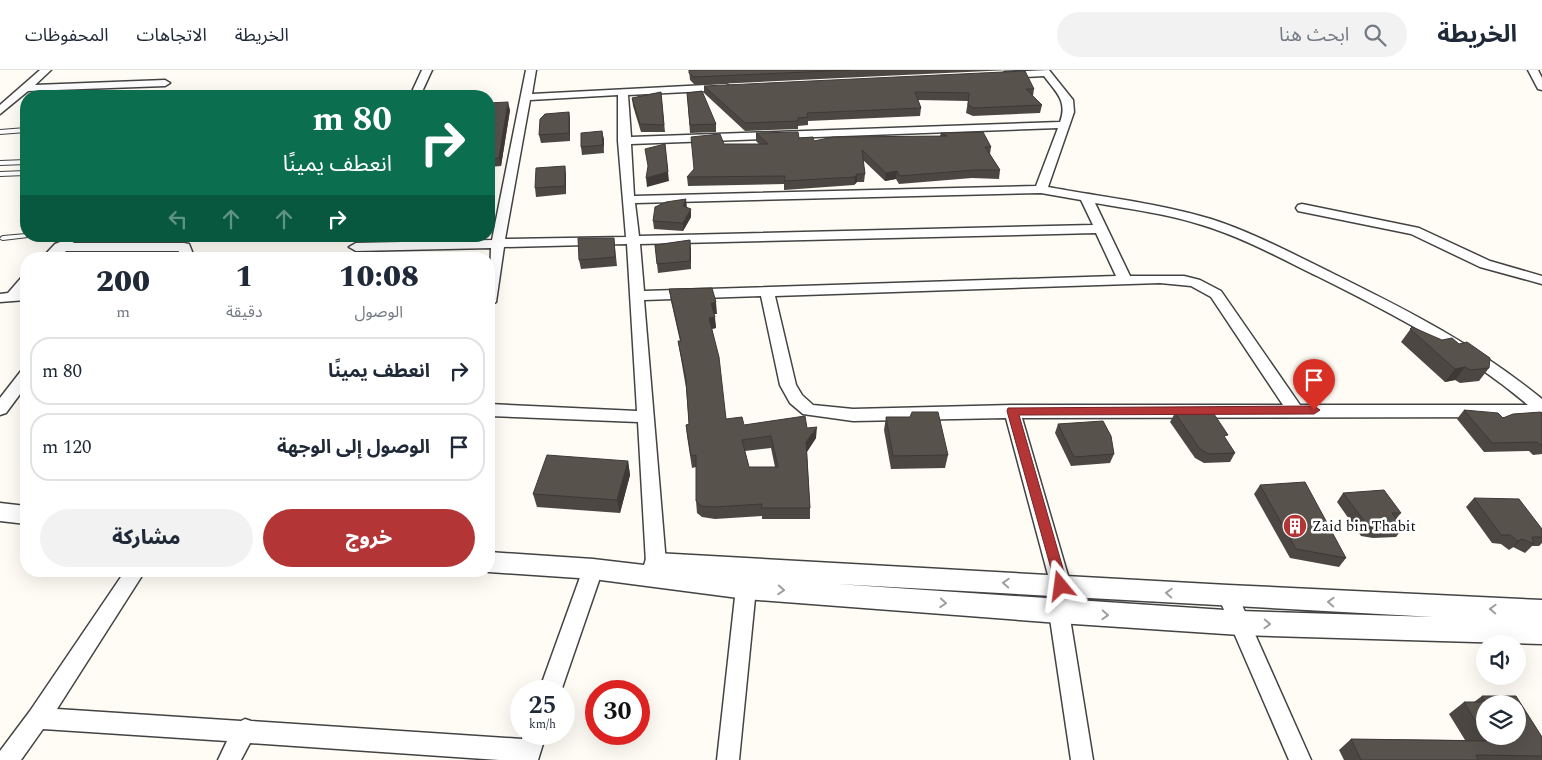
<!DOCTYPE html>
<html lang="ar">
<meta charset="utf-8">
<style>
body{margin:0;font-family:Spectral,"Noto Sans Arabic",serif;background:#f2f2f3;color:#1f2937;direction:rtl;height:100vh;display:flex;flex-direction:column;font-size:19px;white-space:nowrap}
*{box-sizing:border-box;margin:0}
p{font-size:16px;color:#747a83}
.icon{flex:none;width:28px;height:28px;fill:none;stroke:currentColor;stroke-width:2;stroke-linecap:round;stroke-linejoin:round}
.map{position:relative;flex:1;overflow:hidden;direction:ltr}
.side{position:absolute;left:20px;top:182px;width:475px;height:325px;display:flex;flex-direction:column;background:#fff;border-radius:20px;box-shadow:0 5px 20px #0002;direction:rtl}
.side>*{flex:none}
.guide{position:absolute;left:20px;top:20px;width:475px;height:152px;border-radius:20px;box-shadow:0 5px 20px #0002;direction:rtl;background:#0b6e4f;color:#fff;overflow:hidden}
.controls{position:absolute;left:1476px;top:565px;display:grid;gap:10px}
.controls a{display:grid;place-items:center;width:50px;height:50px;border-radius:50%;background:#fff;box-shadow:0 5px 20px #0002;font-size:25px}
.speed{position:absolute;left:510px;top:610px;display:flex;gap:10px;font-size:25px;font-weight:700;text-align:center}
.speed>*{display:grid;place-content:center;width:65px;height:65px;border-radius:50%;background:#fff;box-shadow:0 5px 20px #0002;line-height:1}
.speed small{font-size:12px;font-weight:400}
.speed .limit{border:8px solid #d22;background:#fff;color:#111}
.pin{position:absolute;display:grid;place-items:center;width:42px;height:42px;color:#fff;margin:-51px -21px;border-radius:50% 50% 50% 0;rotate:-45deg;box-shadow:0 0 5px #0007}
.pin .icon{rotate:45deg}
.me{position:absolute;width:55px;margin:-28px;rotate:344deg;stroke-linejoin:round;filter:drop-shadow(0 0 4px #0008)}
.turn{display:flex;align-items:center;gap:18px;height:105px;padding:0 20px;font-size:22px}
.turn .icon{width:65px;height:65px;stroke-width:2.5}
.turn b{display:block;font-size:35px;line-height:42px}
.lanes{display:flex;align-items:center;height:48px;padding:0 20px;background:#0003;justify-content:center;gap:25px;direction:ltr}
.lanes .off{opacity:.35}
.eta{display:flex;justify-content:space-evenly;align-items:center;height:85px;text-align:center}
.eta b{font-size:30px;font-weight:800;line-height:35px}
.button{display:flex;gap:10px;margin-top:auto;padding:10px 20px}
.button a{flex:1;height:58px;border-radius:30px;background:#b33536;color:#fff;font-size:20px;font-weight:800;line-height:58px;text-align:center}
.button a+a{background:#f2f2f3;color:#1f2937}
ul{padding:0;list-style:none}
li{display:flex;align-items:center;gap:15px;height:68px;margin:0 10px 8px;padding:0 10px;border:2px solid #e0e1e3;border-radius:20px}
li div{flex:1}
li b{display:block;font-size:19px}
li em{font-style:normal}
header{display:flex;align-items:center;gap:30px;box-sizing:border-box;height:70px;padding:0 25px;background:#fff;border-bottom:1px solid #e0e1e3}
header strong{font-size:24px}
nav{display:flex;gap:28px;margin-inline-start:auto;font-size:18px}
.search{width:350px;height:45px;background:#f2f2f3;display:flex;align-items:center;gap:12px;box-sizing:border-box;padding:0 18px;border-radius:28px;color:#747a83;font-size:19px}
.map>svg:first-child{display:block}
</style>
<header>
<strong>الخريطة</strong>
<div class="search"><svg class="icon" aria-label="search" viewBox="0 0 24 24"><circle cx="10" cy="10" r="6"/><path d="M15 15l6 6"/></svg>ابحث هنا</div>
<nav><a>الخريطة</a><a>الاتجاهات</a><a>المحفوظات</a></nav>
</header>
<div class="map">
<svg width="1542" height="690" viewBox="0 0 1542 690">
<rect width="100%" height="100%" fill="#fefcf4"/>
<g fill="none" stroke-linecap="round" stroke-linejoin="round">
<g stroke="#434343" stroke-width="2">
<g id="service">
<path d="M 26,58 L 26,62 L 0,64 L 0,60 Z"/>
<path d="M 26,90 L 26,94 L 0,95 L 0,91 Z"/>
<path d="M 26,101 L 26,105 L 0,106 L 0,102 Z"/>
<path d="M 26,164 L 26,166 L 29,166 L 28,167 L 3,170 L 0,169 L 1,167 L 3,166 Z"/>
</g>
</g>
<g stroke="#434343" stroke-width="3">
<g id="minor">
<path d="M 40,0 L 51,0 L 35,15 L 165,10 L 170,13 L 165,16 L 28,21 L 0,44 L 0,35 Z"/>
<path d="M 422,0 L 432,0 L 420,26 L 410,26 Z"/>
<path d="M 526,0 L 536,0 L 532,24 L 726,14 L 731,17 L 726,20 L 628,25 L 631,67 L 1060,52 C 1068,31 1056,22 1044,6 L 1005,8 L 1000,5 L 1005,2 L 1049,0 L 1073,30 L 1074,42 L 1048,117 C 1101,127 1159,133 1211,149 C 1252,162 1293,184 1332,203 C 1409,241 1476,275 1542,329 L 1542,347 L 1022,348 L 1071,516 L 1068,522 L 1061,524 L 1054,522 L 1051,516 L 1006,348 L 853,351 L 803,344 L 790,333 L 780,315 L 761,226 L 644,230 L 666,493 L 663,499 L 656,501 L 649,499 L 646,493 L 638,352 L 489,346 L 489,334 L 637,341 L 627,174 L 504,177 L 496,232 L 489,236 L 491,178 L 356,181 L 349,177 L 356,173 L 492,170 ZM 618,25 L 618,71 L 626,167 L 505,169 L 530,30 ZM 1058,58 L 1036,116 L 634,126 L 631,74 ZM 1041,123 L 1081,130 L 1093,155 L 639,166 L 635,133 ZM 1095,133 C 1130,139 1168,144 1202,155 C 1242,167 1282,189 1319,207 C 1395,245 1464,281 1528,335 L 1300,335 L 1221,221 L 1200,210 L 1184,206 L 1130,206 ZM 1096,163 L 1116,206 L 644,221 L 640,174 ZM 1160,213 L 1191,216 L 1211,227 L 1283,335 L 1012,335 L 853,339 L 813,335 L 802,325 L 796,315 L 775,226 Z"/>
<path d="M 1528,0 L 1538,0 L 1542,8 L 1542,20 L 1538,19 Z"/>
<path d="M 1302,134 L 1419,158 L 1490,191 L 1542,206 L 1542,214 L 1480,197 L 1411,164 L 1298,141 L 1296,138 L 1298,135 Z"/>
<path d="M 68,169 L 74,173 L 184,173 L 189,174 L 193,184 L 190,189 L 177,189 L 179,181 L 66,181 L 56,189 L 41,189 L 55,174 Z"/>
<path d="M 26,207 L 26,219 L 24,222 L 26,222 L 26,230 L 0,232 L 0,224 L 8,223 L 21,208 Z"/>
<path d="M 26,300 L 26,316 L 6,343 L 0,345 L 0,328 L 21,301 Z"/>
<path d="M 593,491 L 600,493 L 603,499 L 561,621 L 539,621 L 583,499 L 586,493 Z"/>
<path d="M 125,501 L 145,501 L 57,639 L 241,651 L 245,649 L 251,651 L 522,669 L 524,664 L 546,664 L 538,690 L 499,690 L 250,673 L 241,690 L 218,690 L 227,671 L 43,659 L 21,690 L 0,690 L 0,681 L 30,641 Z"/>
<path d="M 746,510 L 753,512 L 756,518 L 739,690 L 717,690 L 736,518 L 739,512 Z"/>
<path d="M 1228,518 L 1235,520 L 1238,526 L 1311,690 L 1289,690 L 1218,526 L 1221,520 Z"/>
<path d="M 1059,533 L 1066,536 L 1069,542 L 1093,690 L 1071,690 L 1049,542 L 1052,536 Z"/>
</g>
</g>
<g stroke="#434343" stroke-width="3">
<g id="tertiary">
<path d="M 0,433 L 26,436 L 26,454 L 0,451 Z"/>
<path d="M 489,482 L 593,489 L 644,495 L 647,486 L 656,483 L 1228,515 L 1542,530 L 1542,574 L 1240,565 L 1059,553 L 746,529 L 593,509 L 489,502 L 486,501 L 489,501 ZM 837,514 L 1434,547 L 1240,541 Z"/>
</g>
</g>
<use href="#service" fill="#fff" fill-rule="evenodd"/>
<use href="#minor" fill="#fff" fill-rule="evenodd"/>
<use href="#tertiary" fill="#fff" fill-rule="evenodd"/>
</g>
<g fill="#4c4742" fill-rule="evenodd">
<path d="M 689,0 L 1009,0 L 695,15 L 690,10 Z"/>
<path d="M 704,16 L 1034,19 L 1033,26 L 1042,35 L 1040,43 L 973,46 L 966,43 L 968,31 L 918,30 L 921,38 L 920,46 L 808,51 L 808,55 L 798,56 L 798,59 L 745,61 L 704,23 Z"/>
<path d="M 661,22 L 665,62 L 641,62 L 633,36 L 632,28 Z"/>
<path d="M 687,23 L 716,54 L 716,62 L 690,63 Z"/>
<path d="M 489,33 L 510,40 L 501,96 L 489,97 Z"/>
<path d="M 569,42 L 570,50 L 570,71 L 541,73 L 539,65 Z"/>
<path d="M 602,61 L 604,83 L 582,85 L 581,77 Z"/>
<path d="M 756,63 L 799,68 L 814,71 L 940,66 L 941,63 L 991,77 L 990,84 L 1000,100 L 999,109 L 972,108 L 899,114 L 896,109 L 885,111 L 863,90 L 865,104 L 864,112 L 857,112 L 854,115 L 784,120 L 784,114 L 688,116 L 687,107 L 724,74 L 759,74 L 756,71 Z"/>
<path d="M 566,104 L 566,124 L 536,127 L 535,118 Z"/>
<path d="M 687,138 L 691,147 L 683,161 L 654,159 L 653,151 Z"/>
<path d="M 614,168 L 617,196 L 581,199 L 579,190 Z"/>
<path d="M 690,170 L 691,199 L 658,203 L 655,175 Z"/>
<path d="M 669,219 L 717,244 L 714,244 L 716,258 L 712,259 L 726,349 L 744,355 L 807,358 L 816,368 L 807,382 L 810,438 L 810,449 L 762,449 L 762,446 L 715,449 L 702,447 L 697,443 L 696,431 L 696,397 L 692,398 L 687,366 L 686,355 L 689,354 L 686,318 L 680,283 L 678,271 L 680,271 L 671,231 ZM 771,378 L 775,397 L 749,397 L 745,381 Z"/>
<path d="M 1412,257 L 1489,298 L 1479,311 L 1460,313 L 1455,310 L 1445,312 L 1401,272 Z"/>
<path d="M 1464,340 L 1503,348 L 1542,343 L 1542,384 L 1533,385 L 1529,381 L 1484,382 L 1457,349 Z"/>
<path d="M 1175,343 L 1226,370 L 1235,383 L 1230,392 L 1204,393 L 1195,388 L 1170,352 Z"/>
<path d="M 886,347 L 948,385 L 945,398 L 891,399 L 884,360 Z"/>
<path d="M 1058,354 L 1114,384 L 1110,393 L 1071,396 L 1055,363 Z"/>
<path d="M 628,391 L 630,405 L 620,443 L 537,437 L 533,424 Z"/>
<path d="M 1260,415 L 1346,488 L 1339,497 L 1290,488 L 1254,424 Z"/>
<path d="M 1343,423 L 1401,443 L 1396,449 L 1403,458 L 1396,467 L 1373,468 L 1361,466 L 1337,432 Z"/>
<path d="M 1474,428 L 1542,459 L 1542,473 L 1539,476 L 1532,476 L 1525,483 L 1513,477 L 1509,480 L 1501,474 L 1492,473 L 1466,437 Z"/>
<path d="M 1482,626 L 1542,667 L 1542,690 L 1344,690 L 1339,680 L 1351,669 L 1465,670 L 1449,644 L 1464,632 L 1474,632 Z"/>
</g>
<g fill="#3e3936">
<path d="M 508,32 L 510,40 L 501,96 L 499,88 Z"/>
<path d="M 569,42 L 570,50 L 570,71 L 569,63 Z"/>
<path d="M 602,61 L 604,69 L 604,83 L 603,75 Z"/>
<path d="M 665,74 L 669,111 L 647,117 L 646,108 Z"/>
<path d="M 565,96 L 566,104 L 566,124 L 565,116 Z"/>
<path d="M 897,101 L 896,109 L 885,111 L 886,103 Z"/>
<path d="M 857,104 L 857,112 L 854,115 L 855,107 Z"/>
<path d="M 686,129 L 687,138 L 683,136 Z"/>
<path d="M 691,139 L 691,147 L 683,161 L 683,153 Z"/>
<path d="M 690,170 L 691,179 L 691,199 L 690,191 Z"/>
<path d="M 716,232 L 717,244 L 712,244 L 711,233 Z"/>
<path d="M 715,247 L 716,258 L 710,259 L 709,248 Z"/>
<path d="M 1465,297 L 1455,310 L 1445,312 L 1455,299 Z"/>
<path d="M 817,357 L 816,368 L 806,383 L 806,372 Z"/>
<path d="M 628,391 L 630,405 L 620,443 L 617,430 Z"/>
<path d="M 1522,469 L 1513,477 L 1509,480 L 1518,471 Z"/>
</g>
<g fill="#58524d" stroke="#3e3936" fill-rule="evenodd">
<path d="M 689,0 L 851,0 L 694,7 L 689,3 Z"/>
<path d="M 1025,1 L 1034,19 L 1026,19 L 1042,35 L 974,38 L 968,35 L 969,23 L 915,22 L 921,38 L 807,43 L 808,47 L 798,48 L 798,51 L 745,53 L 704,16 Z"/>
<path d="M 702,21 L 716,54 L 690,55 L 687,23 Z"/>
<path d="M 661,22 L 664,55 L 640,54 L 632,28 Z"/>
<path d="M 508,32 L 499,88 L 489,89 L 489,33 Z"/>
<path d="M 569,42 L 569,63 L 539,65 L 540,49 L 545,44 Z"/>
<path d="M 602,61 L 603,75 L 581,77 L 581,63 Z"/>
<path d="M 798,62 L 799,68 L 813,67 L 814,71 L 833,67 L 947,66 L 941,63 L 983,62 L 991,77 L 985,77 L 1000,100 L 974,100 L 900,106 L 897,101 L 886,103 L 862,80 L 865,104 L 857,104 L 855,107 L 784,111 L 785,106 L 687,107 L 694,99 L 691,67 L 720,64 L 724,74 L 768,74 L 756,63 Z"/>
<path d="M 665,74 L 668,102 L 646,108 L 648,96 L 645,79 Z"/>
<path d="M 565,96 L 565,116 L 535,118 L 536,98 Z"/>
<path d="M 686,129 L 683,136 L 691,139 L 683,153 L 653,151 L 655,137 L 666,132 Z"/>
<path d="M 578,168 L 614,168 L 615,187 L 579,190 Z"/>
<path d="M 690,170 L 690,191 L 657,194 L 655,175 Z"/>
<path d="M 712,218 L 716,232 L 711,233 L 715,247 L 709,248 L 719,287 L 726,349 L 742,347 L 744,355 L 805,346 L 807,358 L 817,357 L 806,372 L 810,438 L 761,438 L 762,434 L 714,437 L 701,436 L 696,431 L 696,385 L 691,386 L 686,355 L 689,354 L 686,309 L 678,271 L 681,271 L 669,219 ZM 771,366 L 778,397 L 749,397 L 742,370 Z"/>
<path d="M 1412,257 L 1442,270 L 1452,268 L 1459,274 L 1467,272 L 1490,288 L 1489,298 L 1470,300 L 1465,297 L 1455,299 L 1410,259 Z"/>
<path d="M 1464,340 L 1498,343 L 1503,348 L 1513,344 L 1541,342 L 1542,343 L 1542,376 L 1537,372 L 1492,373 Z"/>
<path d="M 1212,341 L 1228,365 L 1224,366 L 1235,383 L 1209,384 L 1200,379 L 1175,343 Z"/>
<path d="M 912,342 L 938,342 L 948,385 L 893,386 L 886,347 L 910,347 Z"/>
<path d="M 1103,351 L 1111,366 L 1114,384 L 1074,387 L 1058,354 Z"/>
<path d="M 547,385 L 628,391 L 617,430 L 533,424 Z"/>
<path d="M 1305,412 L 1346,488 L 1296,479 L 1260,415 Z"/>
<path d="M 1384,420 L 1401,443 L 1392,443 L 1403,458 L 1380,460 L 1369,457 L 1343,423 Z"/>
<path d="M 1474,428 L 1519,429 L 1542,459 L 1542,467 L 1532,467 L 1534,474 L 1522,469 L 1518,471 L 1510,465 L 1501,465 Z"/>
<path d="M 1482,626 L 1516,626 L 1542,667 L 1542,686 L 1476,685 L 1478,690 L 1361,690 L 1351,669 L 1487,671 L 1464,632 L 1485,632 ZM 1485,634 L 1518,634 L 1518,666 L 1485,666 Z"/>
</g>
<defs><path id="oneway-chevron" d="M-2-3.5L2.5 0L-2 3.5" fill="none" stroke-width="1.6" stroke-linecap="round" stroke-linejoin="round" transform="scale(1.25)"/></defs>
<g stroke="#9f9f9f">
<use href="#oneway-chevron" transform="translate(1006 513) rotate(-177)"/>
<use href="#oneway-chevron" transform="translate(781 520) rotate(4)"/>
<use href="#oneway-chevron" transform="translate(1169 523) rotate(-177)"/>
<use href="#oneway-chevron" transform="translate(1331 532) rotate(-177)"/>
<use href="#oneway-chevron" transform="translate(943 533) rotate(4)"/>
<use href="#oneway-chevron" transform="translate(1493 539) rotate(-178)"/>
<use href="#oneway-chevron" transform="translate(1105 545) rotate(3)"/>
<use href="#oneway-chevron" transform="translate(1267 554) rotate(2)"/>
</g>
<path fill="#b33536" stroke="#742223" d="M 1314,336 L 1320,340 L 1314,344 L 1019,345 L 1068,516 L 1066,520 L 1057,520 L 1007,341 L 1008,338 Z"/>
<defs>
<g id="building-disc" transform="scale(1.25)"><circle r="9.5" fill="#b33536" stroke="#fff"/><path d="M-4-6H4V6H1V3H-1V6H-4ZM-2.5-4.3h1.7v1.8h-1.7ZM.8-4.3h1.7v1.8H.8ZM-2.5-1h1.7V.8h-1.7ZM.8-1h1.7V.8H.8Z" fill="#fff"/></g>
</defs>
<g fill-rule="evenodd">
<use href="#building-disc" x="1295" y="456"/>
</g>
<g text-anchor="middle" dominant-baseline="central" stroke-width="5" stroke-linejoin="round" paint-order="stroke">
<g font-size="15" fill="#101010" stroke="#fff" text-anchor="start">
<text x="1312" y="456">Zaid bin Thabit</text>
</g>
</g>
</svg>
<div class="controls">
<a><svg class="icon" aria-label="sound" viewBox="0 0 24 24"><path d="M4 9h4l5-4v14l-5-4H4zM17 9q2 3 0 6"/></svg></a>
<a><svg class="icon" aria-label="layers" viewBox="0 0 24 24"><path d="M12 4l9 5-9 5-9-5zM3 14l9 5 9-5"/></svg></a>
</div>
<div class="speed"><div>25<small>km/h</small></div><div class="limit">30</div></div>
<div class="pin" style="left:1314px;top:340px;background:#d93025"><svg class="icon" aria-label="arrive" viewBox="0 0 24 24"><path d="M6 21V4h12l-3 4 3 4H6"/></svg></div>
<svg class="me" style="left:1061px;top:516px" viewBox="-20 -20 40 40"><path d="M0-17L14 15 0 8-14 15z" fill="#b33536" stroke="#fff" stroke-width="4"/></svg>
<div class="guide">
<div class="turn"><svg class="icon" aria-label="right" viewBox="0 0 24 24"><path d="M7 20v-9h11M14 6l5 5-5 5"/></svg><div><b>80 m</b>انعطف يمينًا</div></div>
<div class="lanes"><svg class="icon off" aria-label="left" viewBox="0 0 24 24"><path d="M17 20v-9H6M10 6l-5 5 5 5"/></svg><svg class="icon off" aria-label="ahead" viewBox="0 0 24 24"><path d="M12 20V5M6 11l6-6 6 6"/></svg><svg class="icon off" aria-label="ahead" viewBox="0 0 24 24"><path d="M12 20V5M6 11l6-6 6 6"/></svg><svg class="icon" aria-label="right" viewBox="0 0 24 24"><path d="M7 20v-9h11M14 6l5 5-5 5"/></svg></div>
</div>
<section class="side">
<div class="eta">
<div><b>10:08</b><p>الوصول</p></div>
<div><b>1</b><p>دقيقة</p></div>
<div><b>200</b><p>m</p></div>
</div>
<ul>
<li><svg class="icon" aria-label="right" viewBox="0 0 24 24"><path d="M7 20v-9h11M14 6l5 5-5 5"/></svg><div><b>انعطف يمينًا</b></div><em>80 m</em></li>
<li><svg class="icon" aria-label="arrive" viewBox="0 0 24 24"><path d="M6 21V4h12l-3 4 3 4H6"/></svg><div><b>الوصول إلى الوجهة</b></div><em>120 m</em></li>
</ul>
<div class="button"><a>خروج</a><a>مشاركة</a></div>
</section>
</div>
